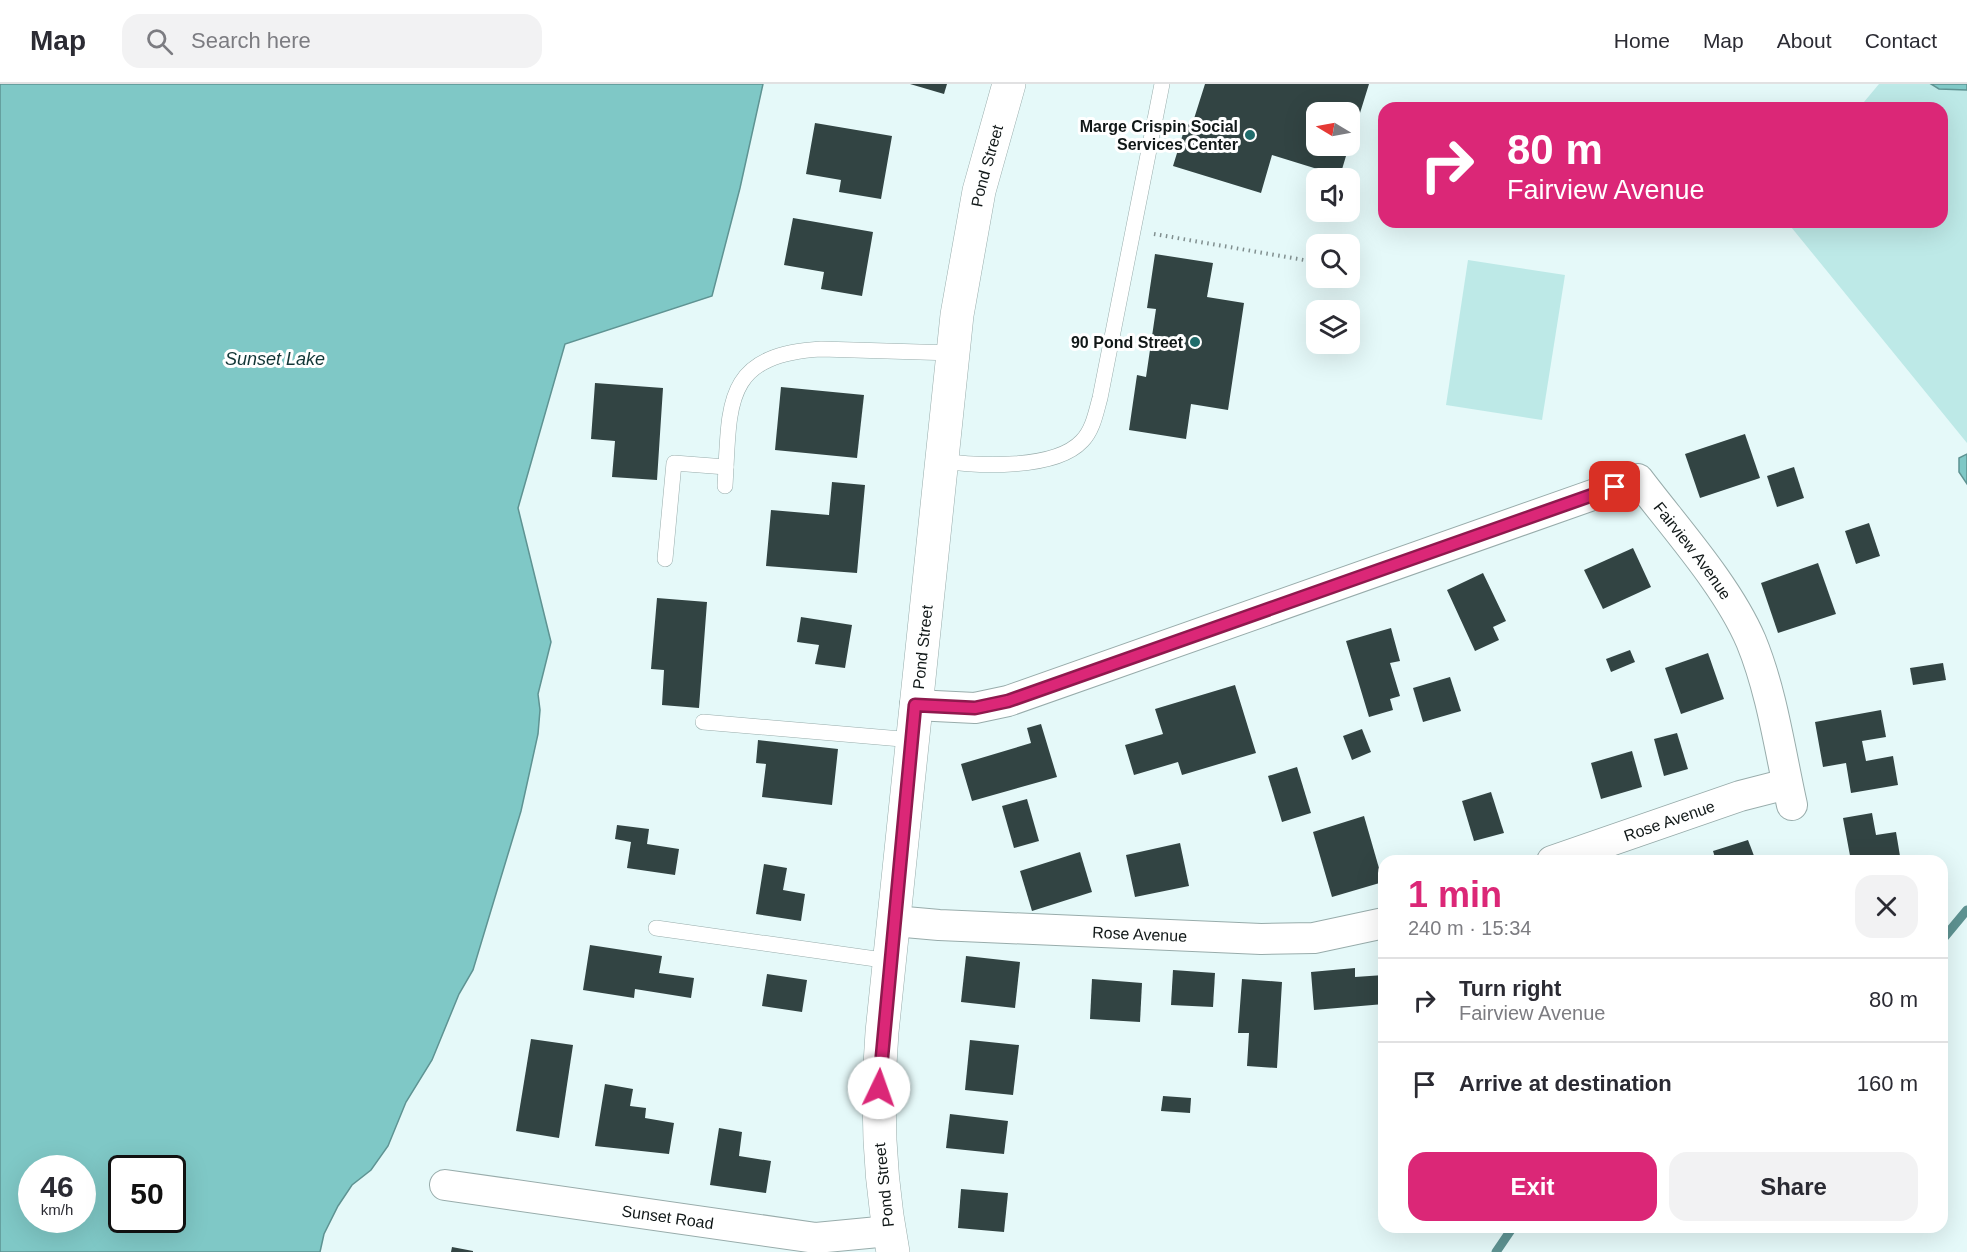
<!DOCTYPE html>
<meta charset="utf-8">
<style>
body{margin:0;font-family:Helvetica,sans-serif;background:#f2f2f3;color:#2b2b33;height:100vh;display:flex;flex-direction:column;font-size:22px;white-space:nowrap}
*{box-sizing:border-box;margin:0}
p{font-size:20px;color:#7c7c81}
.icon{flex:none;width:33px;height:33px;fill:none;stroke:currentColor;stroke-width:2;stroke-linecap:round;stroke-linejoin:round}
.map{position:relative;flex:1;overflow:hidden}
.side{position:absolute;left:1378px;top:771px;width:570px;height:378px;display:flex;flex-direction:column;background:#fff;border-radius:18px;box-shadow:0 6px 24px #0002}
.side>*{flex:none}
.top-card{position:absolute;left:1378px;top:18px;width:570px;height:126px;border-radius:18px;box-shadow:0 6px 24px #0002;background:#db2777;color:#fff;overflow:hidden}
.needle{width:39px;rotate:280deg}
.controls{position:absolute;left:1306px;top:18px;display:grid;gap:12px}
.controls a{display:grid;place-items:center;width:54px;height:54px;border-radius:12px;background:#fff;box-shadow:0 6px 24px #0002;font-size:30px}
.speed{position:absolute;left:18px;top:1071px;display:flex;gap:12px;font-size:30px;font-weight:700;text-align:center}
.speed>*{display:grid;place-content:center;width:78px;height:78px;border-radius:50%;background:#fff;box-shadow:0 6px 24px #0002;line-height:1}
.speed small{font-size:15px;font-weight:400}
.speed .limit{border:3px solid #111;border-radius:9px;background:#fff;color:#111}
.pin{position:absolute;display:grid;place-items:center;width:51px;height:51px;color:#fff;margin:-26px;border-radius:12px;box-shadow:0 3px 9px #0006}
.me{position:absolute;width:66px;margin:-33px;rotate:3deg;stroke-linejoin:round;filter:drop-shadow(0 0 4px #0008)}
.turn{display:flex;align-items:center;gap:21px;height:126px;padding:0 30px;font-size:27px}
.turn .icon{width:78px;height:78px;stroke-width:2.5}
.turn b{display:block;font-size:42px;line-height:51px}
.round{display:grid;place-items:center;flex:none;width:63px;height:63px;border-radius:18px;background:#f2f2f3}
.overview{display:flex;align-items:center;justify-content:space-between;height:102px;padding:0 30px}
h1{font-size:36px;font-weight:800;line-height:45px;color:#db2777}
.action{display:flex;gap:12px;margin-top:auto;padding:12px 30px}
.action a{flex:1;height:69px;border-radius:18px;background:#db2777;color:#fff;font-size:24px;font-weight:800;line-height:69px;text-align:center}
.action a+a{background:#f2f2f3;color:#2b2b33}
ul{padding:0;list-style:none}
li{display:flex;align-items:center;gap:18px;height:84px;padding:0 30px;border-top:2px solid #e1e1e2}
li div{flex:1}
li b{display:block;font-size:22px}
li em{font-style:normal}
header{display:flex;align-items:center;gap:36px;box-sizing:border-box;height:84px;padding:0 30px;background:#fff;border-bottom:2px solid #e1e1e2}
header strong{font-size:28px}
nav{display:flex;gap:33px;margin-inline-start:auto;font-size:21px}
.search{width:420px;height:54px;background:#f2f2f3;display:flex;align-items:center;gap:15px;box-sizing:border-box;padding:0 21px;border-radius:18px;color:#7c7c81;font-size:22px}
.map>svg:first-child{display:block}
</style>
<header>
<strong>Map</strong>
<div class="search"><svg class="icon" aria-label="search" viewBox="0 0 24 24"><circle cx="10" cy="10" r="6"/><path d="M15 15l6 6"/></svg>Search here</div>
<nav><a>Home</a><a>Map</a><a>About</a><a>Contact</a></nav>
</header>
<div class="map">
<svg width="1967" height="1168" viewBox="0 0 1967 1168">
<rect width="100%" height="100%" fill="#e5f9f9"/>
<g fill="#bde9e7">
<path d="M 1879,0 L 1967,0 L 1967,359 L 1787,138 L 1942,138 L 1942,24 L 1859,24 Z"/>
<path d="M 1468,176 L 1565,191 L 1542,336 L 1446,321 Z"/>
</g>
<g fill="#7fc8c6" stroke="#5e9392" stroke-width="1.5" fill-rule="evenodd">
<path d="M 0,0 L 763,0 L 740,104 L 712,212 L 565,260 L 518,424 L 551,558 L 538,610 L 540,626 L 538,650 L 521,727 L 473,886 L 459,910 L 432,976 L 406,1018 L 388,1062 L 371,1086 L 352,1101 L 338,1122 L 324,1150 L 320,1168 L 0,1168 ZM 32,1084 L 82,1084 L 82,1136 L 32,1136 ZM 122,1084 L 172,1084 L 172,1136 L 122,1136 Z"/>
<path d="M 1931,0 L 1967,0 L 1967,6 L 1939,5 Z"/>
<path d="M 1967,370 L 1967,400 L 1959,388 L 1959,374 Z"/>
</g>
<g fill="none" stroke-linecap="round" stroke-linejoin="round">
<g stroke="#5e9392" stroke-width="9">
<path d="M 1942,856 L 1967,826"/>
<path d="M 1496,1168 L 1513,1143"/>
</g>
</g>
<g fill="#324443">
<path d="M 910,0 L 947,0 L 944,10 Z"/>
<path d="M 1205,0 L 1369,0 L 1351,58 L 1350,28 L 1317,28 L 1317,62 L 1349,62 L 1340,92 L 1272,71 L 1261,109 L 1173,82 L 1186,40 L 1192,41 Z"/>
<path d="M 815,39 L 892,52 L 881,115 L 839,108 L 841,96 L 806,90 Z"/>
<path d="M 793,134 L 873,148 L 862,212 L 821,205 L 824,188 L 784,181 Z"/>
<path d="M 1155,170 L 1213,179 L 1207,213 L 1244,219 L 1228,326 L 1191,320 L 1186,355 L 1129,346 L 1137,291 L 1146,293 L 1156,225 L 1147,224 Z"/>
<path d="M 595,299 L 663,304 L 657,396 L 612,393 L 615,357 L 591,355 Z"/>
<path d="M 781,303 L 864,311 L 857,374 L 775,366 Z"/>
<path d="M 1745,350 L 1760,394 L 1700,414 L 1685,370 Z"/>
<path d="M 1794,383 L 1804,414 L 1777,423 L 1767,392 Z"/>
<path d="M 832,398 L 865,401 L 857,489 L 766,482 L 771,426 L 829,431 Z"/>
<path d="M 1869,439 L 1880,472 L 1856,480 L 1845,447 Z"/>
<path d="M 1633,464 L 1651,503 L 1603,525 L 1584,486 Z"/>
<path d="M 1818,479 L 1836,530 L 1778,549 L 1761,499 Z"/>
<path d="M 1483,489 L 1506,537 L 1493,543 L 1499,556 L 1475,567 L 1447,506 Z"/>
<path d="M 657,514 L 707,518 L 699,624 L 662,621 L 664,586 L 651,585 Z"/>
<path d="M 801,533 L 852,541 L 845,584 L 815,580 L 819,561 L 797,558 Z"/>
<path d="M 1391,544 L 1400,577 L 1390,579 L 1400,612 L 1390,615 L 1393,626 L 1369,633 L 1346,557 Z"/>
<path d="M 1630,566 L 1635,578 L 1611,588 L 1606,575 Z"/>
<path d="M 1708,569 L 1724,615 L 1681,630 L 1665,584 Z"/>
<path d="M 1943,579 L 1946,596 L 1913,601 L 1910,584 Z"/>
<path d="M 1450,593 L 1461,627 L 1423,638 L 1413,604 Z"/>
<path d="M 1235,601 L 1256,669 L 1182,691 L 1178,678 L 1134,691 L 1125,661 L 1163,650 L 1155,625 Z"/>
<path d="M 1881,626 L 1886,653 L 1862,657 L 1866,677 L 1893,672 L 1898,701 L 1851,709 L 1846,679 L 1823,683 L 1815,638 Z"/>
<path d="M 1041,640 L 1057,693 L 972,717 L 961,680 L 1031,659 L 1027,644 Z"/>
<path d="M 1362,645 L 1371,668 L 1352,676 L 1343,652 Z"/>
<path d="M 1677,649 L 1688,685 L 1664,692 L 1654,655 Z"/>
<path d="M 758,656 L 838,665 L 832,721 L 762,713 L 766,680 L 756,679 Z"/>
<path d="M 1632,667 L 1642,703 L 1601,715 L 1591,679 Z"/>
<path d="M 1297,683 L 1311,729 L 1282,738 L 1268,692 Z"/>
<path d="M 1491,708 L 1504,749 L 1474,757 L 1462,717 Z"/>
<path d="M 1027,715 L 1039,757 L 1014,764 L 1002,722 Z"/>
<path d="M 1872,729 L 1876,751 L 1896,748 L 1900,772 L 1874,777 L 1851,777 L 1843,734 Z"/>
<path d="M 1364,732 L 1383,798 L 1332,813 L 1313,748 Z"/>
<path d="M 617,741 L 649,745 L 647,760 L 679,765 L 675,791 L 627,784 L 631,758 L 615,755 Z"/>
<path d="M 1748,756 L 1756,777 L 1716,777 L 1713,767 Z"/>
<path d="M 1180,759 L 1189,802 L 1135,813 L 1126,771 Z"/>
<path d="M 1080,768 L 1092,808 L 1032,827 L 1020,787 Z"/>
<path d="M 764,780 L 787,784 L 783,806 L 805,810 L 801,837 L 756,830 Z"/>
<path d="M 590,861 L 662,872 L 659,889 L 694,894 L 691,914 L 635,905 L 634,914 L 583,906 Z"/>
<path d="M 966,872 L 1020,878 L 1015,924 L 961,918 Z"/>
<path d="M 1355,884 L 1355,893 L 1384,891 L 1384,920 L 1314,926 L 1311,888 Z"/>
<path d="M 1173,886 L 1215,889 L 1213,923 L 1171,921 Z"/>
<path d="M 767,890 L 807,896 L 802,928 L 762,922 Z"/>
<path d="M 1092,895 L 1142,899 L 1140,938 L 1090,935 Z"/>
<path d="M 1242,895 L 1282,898 L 1277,984 L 1247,982 L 1249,949 L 1238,949 Z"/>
<path d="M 531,955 L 573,961 L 559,1054 L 516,1047 Z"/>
<path d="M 970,956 L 1019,961 L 1013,1011 L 965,1006 Z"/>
<path d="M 605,1000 L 633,1005 L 630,1022 L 646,1024 L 645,1034 L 674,1039 L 669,1070 L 595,1062 Z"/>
<path d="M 1163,1012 L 1191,1014 L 1190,1029 L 1161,1027 Z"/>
<path d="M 950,1030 L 1008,1037 L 1004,1070 L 946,1064 Z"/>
<path d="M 719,1044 L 742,1048 L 739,1072 L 771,1077 L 766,1109 L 710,1101 Z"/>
<path d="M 961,1105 L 1008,1109 L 1004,1148 L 958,1144 Z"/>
<path d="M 452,1163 L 473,1167 L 473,1168 L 451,1168 Z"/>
</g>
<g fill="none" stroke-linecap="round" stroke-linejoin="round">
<g stroke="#98acab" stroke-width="16">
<g id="service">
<path d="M 942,377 C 978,382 1055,386 1082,357 C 1093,346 1096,328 1100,314 L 1162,0"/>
<path d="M 725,402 C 730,320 722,271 821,265 L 953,269"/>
<path d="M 665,475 L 674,379 L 726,383"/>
<path d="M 703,638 L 913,656"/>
<path d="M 656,844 L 890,877"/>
</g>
</g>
<g stroke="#98acab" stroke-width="32">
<g id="minor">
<path id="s1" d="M 915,621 L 975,624 L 1008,617 L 1638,395 C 1675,444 1727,501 1751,557 C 1772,608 1780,667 1792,721"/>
<path id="s2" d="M 1552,777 L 1740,712 L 1787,700"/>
<path id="s3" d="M 894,837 L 939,841 L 1261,855 L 1314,854 L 1384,839"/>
<path id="s4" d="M 445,1101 L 816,1154 L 889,1147"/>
</g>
</g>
<g stroke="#98acab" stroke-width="34">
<g id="secondary">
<path id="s5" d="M 893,1168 C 879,1094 876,1022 882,948 L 957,231 L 979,107 L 1009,0"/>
</g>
</g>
<path stroke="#818f8f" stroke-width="4" stroke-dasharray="1.5 4.5" stroke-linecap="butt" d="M 1154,150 L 1304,176"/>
<use href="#service" stroke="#fff" stroke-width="15"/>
<use href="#minor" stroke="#fff" stroke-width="30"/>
<use href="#secondary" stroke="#fff" stroke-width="33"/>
</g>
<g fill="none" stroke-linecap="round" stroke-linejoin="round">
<g stroke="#8e194d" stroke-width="15">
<path id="route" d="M 879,1004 L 915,621 L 975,624 L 1008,617 L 1615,403"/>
</g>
<use href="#route" stroke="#db2777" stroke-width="10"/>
</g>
<g fill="#206c6b" stroke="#fff" stroke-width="2">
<circle cx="1250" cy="51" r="6"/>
<circle cx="1195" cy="258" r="6"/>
</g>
<g text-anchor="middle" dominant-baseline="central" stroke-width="6" stroke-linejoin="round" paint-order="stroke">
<g font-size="16" font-weight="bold" fill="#111818" stroke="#fff" text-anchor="end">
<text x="1238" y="42">Marge Crispin Social<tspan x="1238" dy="18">Services Center</tspan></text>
<text x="1183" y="258">90 Pond Street</text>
</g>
<g font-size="16" fill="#111818" stroke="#fff">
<text stroke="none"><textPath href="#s5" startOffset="1094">Pond Street</textPath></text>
<text stroke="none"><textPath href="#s1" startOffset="852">Fairview Avenue</textPath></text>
<text stroke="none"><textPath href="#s5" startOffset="608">Pond Street</textPath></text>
<text stroke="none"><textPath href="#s2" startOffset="124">Rose Avenue</textPath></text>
<text stroke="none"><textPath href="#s3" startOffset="246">Rose Avenue</textPath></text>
<text transform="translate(884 1101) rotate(-96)">Pond Street</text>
<text stroke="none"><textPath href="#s4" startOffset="225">Sunset Road</textPath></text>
</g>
<g font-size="18" font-style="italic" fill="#123636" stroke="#fff">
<text x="275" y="275">Sunset Lake</text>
</g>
</g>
</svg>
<div class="controls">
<a><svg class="needle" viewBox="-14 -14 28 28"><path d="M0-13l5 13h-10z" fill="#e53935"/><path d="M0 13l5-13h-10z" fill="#7c7c81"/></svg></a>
<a><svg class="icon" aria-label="sound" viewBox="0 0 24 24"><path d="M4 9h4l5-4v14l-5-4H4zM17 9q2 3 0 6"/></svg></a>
<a><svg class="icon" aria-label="search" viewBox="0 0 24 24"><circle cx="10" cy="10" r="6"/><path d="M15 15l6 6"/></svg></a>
<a><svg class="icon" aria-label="layers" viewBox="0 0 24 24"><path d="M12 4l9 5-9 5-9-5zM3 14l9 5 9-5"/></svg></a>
</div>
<div class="speed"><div>46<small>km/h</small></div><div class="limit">50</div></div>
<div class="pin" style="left:1615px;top:403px;background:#d93025"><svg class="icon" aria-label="arrive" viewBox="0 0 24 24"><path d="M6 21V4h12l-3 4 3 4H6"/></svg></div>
<svg class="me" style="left:879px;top:1004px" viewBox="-20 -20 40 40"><circle r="19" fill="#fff"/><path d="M0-13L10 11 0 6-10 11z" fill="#db2777"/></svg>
<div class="top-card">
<div class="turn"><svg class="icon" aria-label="right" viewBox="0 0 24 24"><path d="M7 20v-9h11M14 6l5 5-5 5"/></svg><div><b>80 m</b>Fairview Avenue</div></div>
</div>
<section class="side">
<div class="overview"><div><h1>1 min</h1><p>240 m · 15:34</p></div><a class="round"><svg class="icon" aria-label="close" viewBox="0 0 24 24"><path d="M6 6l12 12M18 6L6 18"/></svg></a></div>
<ul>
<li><svg class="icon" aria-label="right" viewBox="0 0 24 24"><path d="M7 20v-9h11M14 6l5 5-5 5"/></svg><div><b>Turn right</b><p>Fairview Avenue</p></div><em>80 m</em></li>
<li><svg class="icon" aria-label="arrive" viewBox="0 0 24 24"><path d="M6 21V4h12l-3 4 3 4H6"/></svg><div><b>Arrive at destination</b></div><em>160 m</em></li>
</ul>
<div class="action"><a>Exit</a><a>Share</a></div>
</section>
</div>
